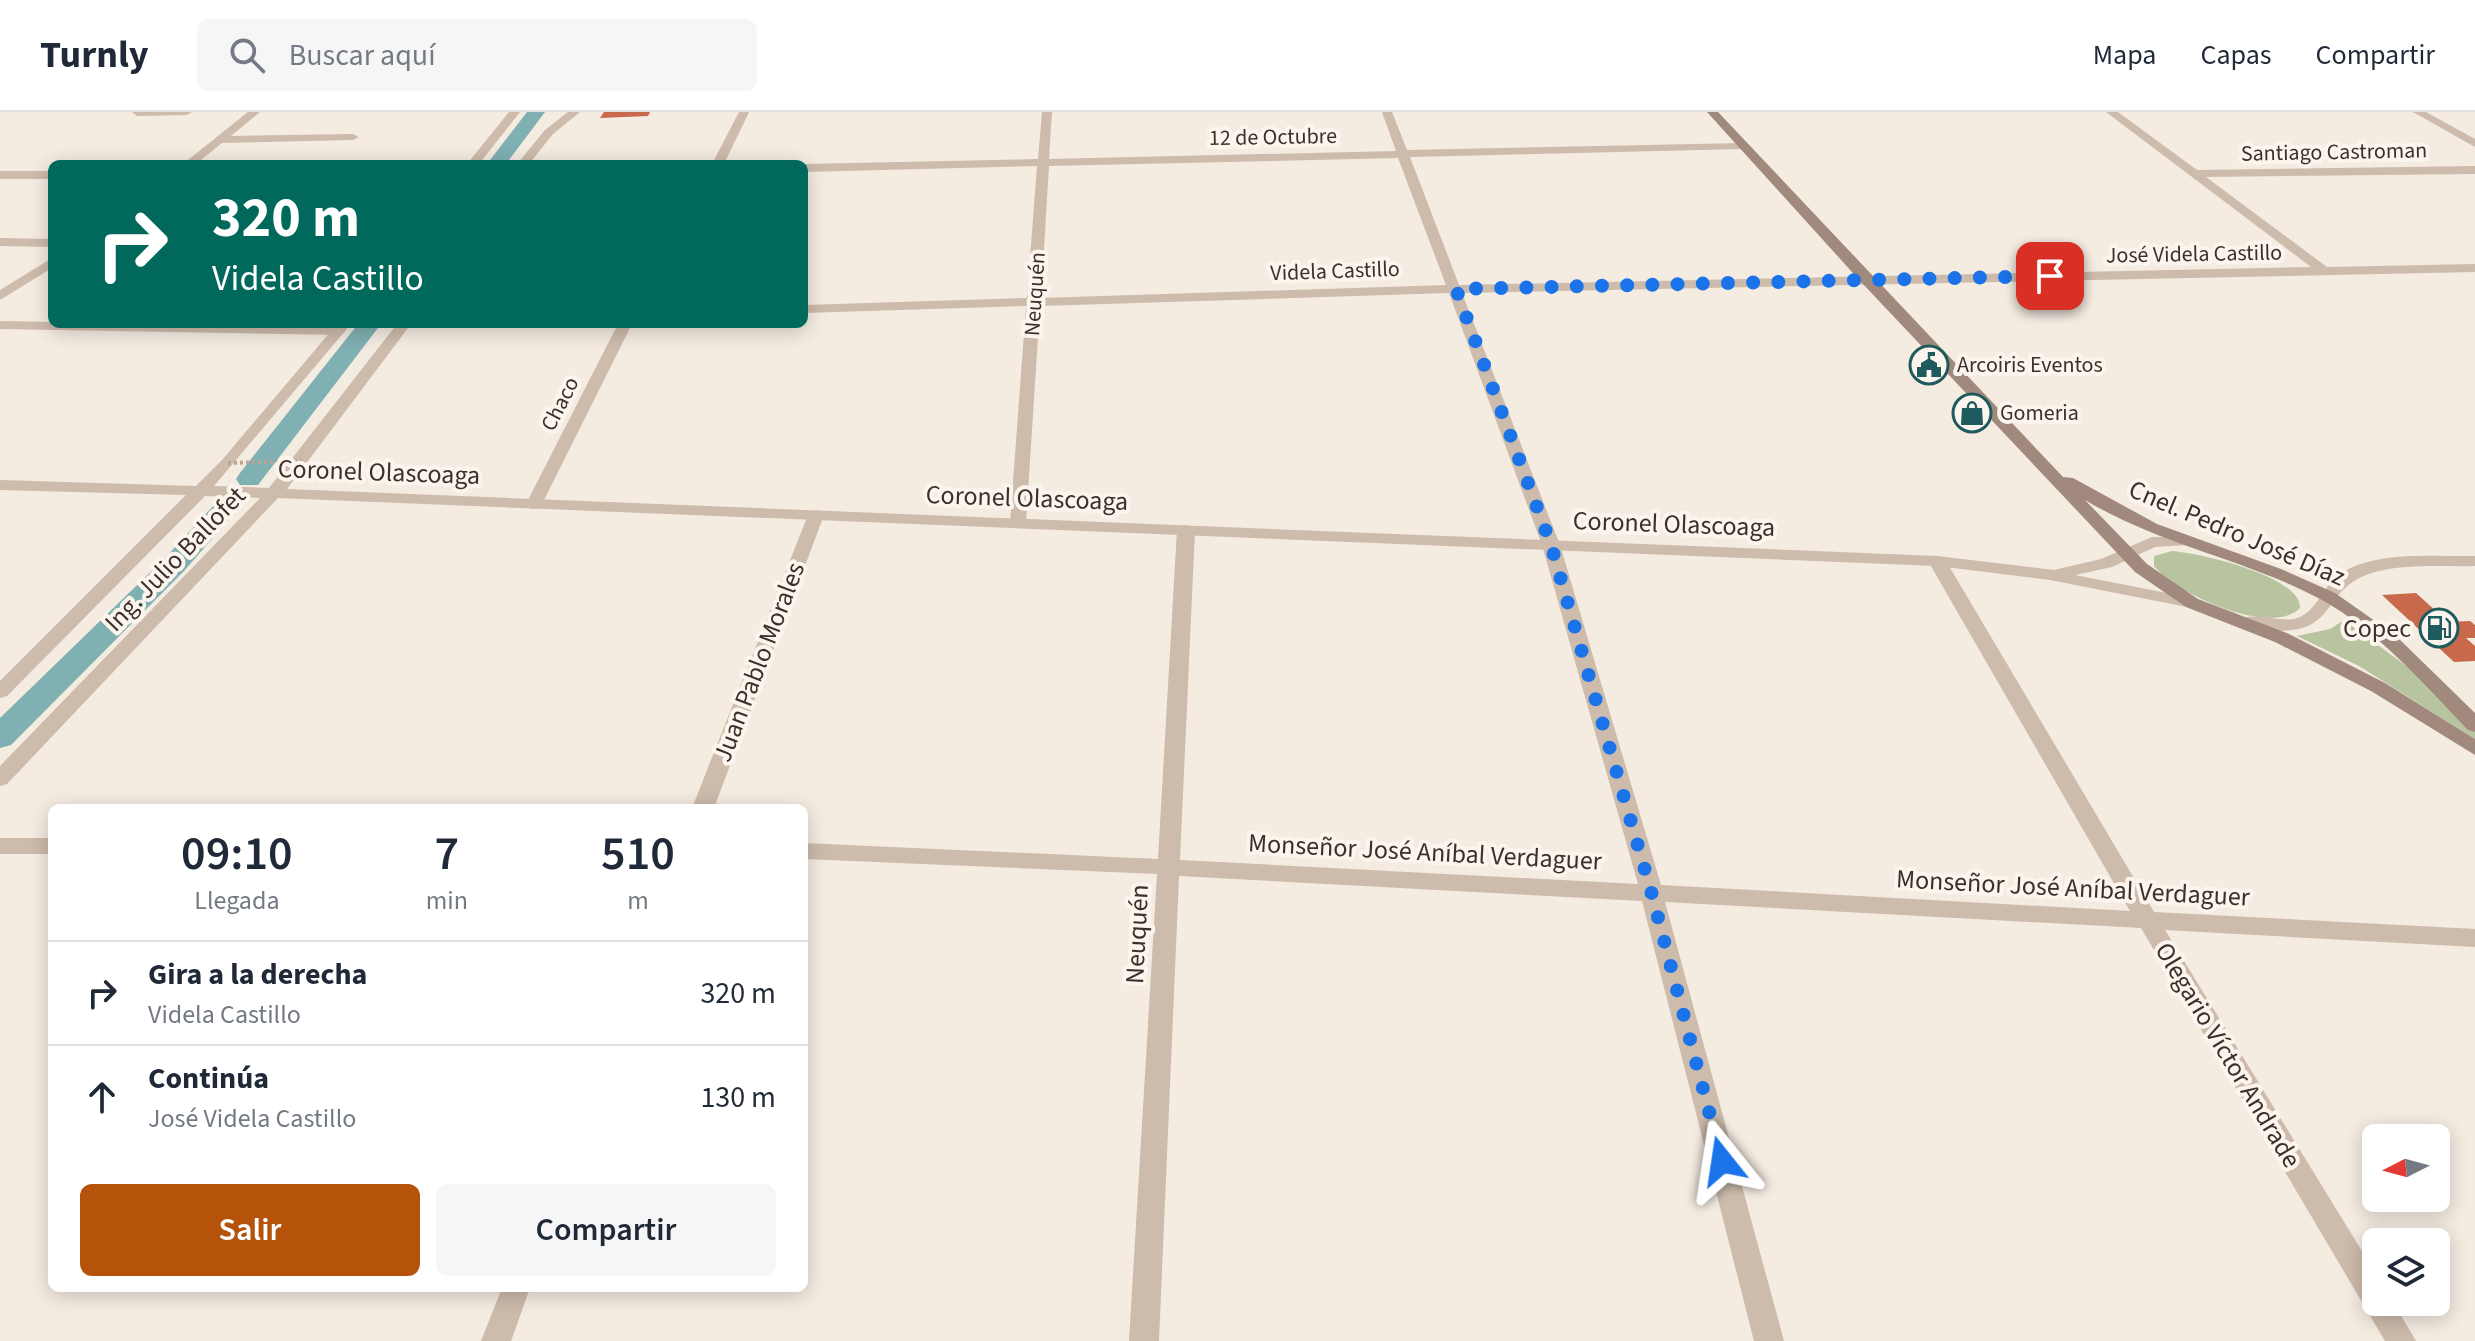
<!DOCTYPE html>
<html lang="es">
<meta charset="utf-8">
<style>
body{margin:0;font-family:"Source Sans 3",sans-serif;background:#f6f6f7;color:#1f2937;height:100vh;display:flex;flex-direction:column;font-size:30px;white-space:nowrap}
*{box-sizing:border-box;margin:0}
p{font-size:26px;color:#747a83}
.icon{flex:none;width:44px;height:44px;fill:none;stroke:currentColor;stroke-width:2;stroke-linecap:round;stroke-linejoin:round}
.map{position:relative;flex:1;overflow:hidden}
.sheet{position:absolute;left:48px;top:692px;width:760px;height:488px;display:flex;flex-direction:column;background:#fff;border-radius:12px;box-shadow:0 4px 20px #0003}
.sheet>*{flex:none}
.guide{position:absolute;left:48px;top:48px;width:760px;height:168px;border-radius:12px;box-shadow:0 4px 20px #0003;background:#00695c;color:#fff;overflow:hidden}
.needle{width:52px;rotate:264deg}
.controls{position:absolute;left:2362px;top:1012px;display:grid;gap:16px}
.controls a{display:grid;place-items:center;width:88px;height:88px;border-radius:12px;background:#fff;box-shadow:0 4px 20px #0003;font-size:40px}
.pin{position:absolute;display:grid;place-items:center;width:68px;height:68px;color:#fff;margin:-34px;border-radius:16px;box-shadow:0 4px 12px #0006}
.me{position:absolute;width:88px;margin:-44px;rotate:345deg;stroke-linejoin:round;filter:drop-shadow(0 0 6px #0008)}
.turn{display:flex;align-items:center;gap:28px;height:168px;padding:0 32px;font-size:36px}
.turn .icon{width:104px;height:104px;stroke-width:2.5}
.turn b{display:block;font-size:56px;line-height:68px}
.eta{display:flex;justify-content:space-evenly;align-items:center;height:136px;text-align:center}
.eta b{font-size:48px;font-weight:600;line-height:56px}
.primary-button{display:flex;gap:16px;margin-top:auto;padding:16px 32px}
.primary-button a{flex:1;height:92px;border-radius:12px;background:#b45309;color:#fff;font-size:32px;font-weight:600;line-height:92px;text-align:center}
.primary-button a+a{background:#f6f6f7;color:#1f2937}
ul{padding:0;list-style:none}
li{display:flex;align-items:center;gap:24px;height:104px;padding:0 32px;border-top:2px solid #e0e1e3}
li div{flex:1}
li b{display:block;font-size:30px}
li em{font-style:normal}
header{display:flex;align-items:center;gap:48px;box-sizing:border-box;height:112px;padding:0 40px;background:#fff;border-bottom:2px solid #e0e1e3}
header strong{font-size:38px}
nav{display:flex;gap:44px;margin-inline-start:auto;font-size:28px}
.search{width:560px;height:72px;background:#f6f6f7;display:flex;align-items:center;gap:20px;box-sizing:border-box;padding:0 28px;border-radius:12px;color:#747a83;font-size:30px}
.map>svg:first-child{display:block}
</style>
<header>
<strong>Turnly</strong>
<div class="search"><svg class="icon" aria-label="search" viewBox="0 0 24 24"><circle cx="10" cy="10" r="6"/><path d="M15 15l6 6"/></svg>Buscar aquí</div>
<nav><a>Mapa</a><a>Capas</a><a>Compartir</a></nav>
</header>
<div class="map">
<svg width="2475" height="1229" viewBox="0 0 2475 1229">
<rect width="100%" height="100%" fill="#f4ebe1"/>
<g fill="#b8c4a0">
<path d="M 2172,439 C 2199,441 2301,464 2300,496 C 2271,526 2175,481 2154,454 L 2154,444 Z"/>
<path d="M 2344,508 L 2413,559 L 2475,619 L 2475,627 L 2359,554 L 2297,524 L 2330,517 Z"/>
</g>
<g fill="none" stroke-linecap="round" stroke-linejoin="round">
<g fill="#7fb0b2" fill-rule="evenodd">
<path d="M 527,0 L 545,0 L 506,52 L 487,52 Z"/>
<path d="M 358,212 L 381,212 L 258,373 L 240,373 L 236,367 L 240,361 Z"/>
<path d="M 224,390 L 233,392 L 237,398 L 184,459 L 11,633 L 0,636 L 0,606 L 164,447 L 215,392 Z"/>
</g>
</g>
<g fill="#c8694b">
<path d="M 604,0 L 650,0 L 648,4 L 600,6 Z"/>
<path d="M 2416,481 L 2448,510 L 2470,509 L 2475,513 L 2475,526 L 2466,526 L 2475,534 L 2475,549 L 2454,550 L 2382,483 Z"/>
</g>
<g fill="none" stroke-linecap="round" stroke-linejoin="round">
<g fill="#cdbbac" fill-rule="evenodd">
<path d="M 132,0 L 192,0 L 187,3 L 137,4 Z"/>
<path d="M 248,0 L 260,0 L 231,24 L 353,22 L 359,25 L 353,28 L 222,31 L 196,52 L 183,52 Z"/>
<path d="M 739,0 L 749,0 L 724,52 L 712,52 Z"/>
<path d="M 1042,0 L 1052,0 L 1049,47 L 1396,39 L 1382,0 L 1392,0 L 1407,38 L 1743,31 L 1749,34 L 1743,37 L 1410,45 L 1459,173 L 2311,155 L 2106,0 L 2118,0 L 2197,58 L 2475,54 L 2475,62 L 2206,65 L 2327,155 L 2475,152 L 2475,160 L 1462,181 L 1560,433 L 1661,773 L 2130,799 L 1928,449 L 1937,444 L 1946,449 L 2154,800 L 2475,817 L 2475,835 L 2165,818 L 2376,1162 L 2376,1190 L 2393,1190 L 2416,1229 L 2385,1229 L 2141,816 L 1665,790 L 1784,1229 L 1754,1229 L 1642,789 L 1179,764 L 1159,1229 L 1129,1229 L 1157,762 L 804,747 L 804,731 L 1158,747 L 1177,418 L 1186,413 L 1195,418 L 1180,748 L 1638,772 L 1542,433 L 1449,181 L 1040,194 L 1026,411 L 1018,416 L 1010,411 L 1026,194 L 804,201 L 804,193 L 1027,186 L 1037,54 L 804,60 L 804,52 L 1038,47 ZM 1398,46 L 1446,173 L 1041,186 L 1049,54 Z"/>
<path d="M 2413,0 L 2426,0 L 2475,27 L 2475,35 Z"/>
<rect x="0" y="59" width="52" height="8"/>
<path d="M 0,126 L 52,127 L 52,135 L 0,134 Z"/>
<path d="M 52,146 L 52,156 L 0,188 L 0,178 Z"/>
<path d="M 0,209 L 339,215 L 346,219 L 339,223 L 0,217 Z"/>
<path d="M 618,212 L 632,212 L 542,392 L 534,397 L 528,396 L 526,392 Z"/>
<path d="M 816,398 L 824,403 L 714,696 L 692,696 L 808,403 Z"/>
<rect x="0" y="726" width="52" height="16"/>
<path d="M 502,1176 L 530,1176 L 511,1229 L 481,1229 Z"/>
</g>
<g fill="#cdbbac" fill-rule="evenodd">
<path d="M 509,0 L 520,0 L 479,52 L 467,52 Z"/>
<path d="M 568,0 L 580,0 L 553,22 L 529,52 L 517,52 L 545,18 Z"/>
<path d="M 337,212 L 351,212 L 214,374 L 269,376 L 397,212 L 411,212 L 287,377 L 1937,444 L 2054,458 L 2101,447 L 2152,425 L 2188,425 L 2191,429 L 2188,433 L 2155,435 L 2112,455 L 2075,463 L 2192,486 L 2201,491 L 2192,496 L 2050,468 L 1937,454 L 278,386 L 7,672 L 0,674 L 0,654 L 260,386 L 205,384 L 7,584 L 0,586 L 0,569 L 186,383 L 0,378 L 0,368 L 196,374 L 222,348 Z"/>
<path d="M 2475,444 L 2475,454 C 2441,455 2402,451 2369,462 C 2319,479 2340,525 2266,518 C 2255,517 2244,517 2237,510 C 2249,497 2279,512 2297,506 C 2317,500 2323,473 2340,462 C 2377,438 2433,445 2475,444 Z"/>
</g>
<path fill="#a18a7d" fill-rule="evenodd" d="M 1707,0 L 1718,0 L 2063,365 L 2073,366 L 2157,412 L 2281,457 L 2335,481 L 2395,523 L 2475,601 L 2475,620 L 2468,618 C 2423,571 2379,520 2322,488 C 2246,447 2162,434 2085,388 L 2147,452 L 2198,487 L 2289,522 L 2385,571 L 2475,627 L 2475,643 L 2371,579 L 2275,530 L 2186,495 L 2135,460 L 1862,171 Z"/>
<path stroke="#b9a596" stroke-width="4" stroke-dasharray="3 3" stroke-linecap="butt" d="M 228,351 L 301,349"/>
</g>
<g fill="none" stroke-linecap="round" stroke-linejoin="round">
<path stroke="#1a73e8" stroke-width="14" stroke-dasharray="0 25.2" d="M 1722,1049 L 1651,779 L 1551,433 L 1456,177 L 2050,164"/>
</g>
<defs>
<g id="civic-ring" transform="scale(2)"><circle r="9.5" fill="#fbf5ee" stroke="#1f5a5e" stroke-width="1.5"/><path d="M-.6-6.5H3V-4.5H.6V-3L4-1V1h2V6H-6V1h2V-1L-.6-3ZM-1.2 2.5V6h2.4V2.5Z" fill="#1f5a5e"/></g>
<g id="shop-ring" transform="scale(2)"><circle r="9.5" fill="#fbf5ee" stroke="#1f5a5e" stroke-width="1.5"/><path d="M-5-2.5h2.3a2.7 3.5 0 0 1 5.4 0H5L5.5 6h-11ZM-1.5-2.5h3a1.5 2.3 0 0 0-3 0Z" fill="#1f5a5e"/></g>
<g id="fuel-ring" transform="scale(2)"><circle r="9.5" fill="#fbf5ee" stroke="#1f5a5e" stroke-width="1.5"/><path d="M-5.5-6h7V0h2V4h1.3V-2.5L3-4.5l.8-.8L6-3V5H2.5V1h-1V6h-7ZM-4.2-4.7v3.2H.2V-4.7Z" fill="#1f5a5e"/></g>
</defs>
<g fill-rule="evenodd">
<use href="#civic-ring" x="1929" y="253"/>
<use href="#shop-ring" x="1972" y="301"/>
<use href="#fuel-ring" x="2439" y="516"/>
</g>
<g text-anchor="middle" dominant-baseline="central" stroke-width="8" stroke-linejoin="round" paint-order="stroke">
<g font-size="22" fill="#3b302b" stroke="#fbf5ee">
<text transform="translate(1273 25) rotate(-1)">12 de Octubre</text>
<text transform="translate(2334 40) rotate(-1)">Santiago Castroman</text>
<text transform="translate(2194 142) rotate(-1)">José Videla Castillo</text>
<text transform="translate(1335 159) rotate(-2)">Videla Castillo</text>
<text transform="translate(1035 182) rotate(-86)">Neuquén</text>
<text transform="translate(560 292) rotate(-63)">Chaco</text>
</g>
<g font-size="22" fill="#3b302b" stroke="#fbf5ee" text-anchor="start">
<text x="1957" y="253">Arcoiris Eventos</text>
<text x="2000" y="301">Gomeria</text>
</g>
<g font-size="26" fill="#3b302b" stroke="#fbf5ee">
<text transform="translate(379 360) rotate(2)">Coronel Olascoaga</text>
<text transform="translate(1027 386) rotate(2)">Coronel Olascoaga</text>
<text transform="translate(1674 412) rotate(2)">Coronel Olascoaga</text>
<text transform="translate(2237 421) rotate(23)">Cnel. Pedro José Díaz</text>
<text transform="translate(175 447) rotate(-46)">Ing. Julio Ballofet</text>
<text transform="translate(759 550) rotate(-69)">Juan Pablo Morales</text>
<text transform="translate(1425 740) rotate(3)">Monseñor José Aníbal Verdaguer</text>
<text transform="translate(2073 776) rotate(3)">Monseñor José Aníbal Verdaguer</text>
<text transform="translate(1137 822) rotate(-87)">Neuquén</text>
<text transform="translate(2228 943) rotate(59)">Olegario Víctor Andrade</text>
</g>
<g font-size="26" fill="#3b302b" stroke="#fbf5ee" text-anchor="end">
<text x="2411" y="516">Copec</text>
</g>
</g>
</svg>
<div class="controls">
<a><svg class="needle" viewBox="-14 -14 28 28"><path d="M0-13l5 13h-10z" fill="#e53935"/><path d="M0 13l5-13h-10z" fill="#747a83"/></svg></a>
<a><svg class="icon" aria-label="layers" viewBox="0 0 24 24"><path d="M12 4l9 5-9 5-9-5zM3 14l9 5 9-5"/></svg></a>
</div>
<div class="pin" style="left:2050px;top:164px;background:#d93025"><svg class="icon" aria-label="arrive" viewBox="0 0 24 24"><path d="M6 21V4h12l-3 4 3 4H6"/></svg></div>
<svg class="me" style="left:1722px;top:1049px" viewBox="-20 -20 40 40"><path d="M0-17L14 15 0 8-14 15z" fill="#1a73e8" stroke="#fff" stroke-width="4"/></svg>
<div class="guide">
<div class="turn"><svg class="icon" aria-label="right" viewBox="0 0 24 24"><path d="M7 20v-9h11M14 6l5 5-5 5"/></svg><div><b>320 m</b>Videla Castillo</div></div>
</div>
<section class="sheet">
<div class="eta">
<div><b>09:10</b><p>Llegada</p></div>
<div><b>7</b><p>min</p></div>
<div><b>510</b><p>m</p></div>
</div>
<ul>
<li><svg class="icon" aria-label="right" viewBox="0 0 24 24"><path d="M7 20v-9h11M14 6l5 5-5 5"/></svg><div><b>Gira a la derecha</b><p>Videla Castillo</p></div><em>320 m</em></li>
<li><svg class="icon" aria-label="ahead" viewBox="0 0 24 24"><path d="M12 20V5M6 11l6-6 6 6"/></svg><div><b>Continúa</b><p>José Videla Castillo</p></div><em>130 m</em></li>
</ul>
<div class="primary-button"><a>Salir</a><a>Compartir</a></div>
</section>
</div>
